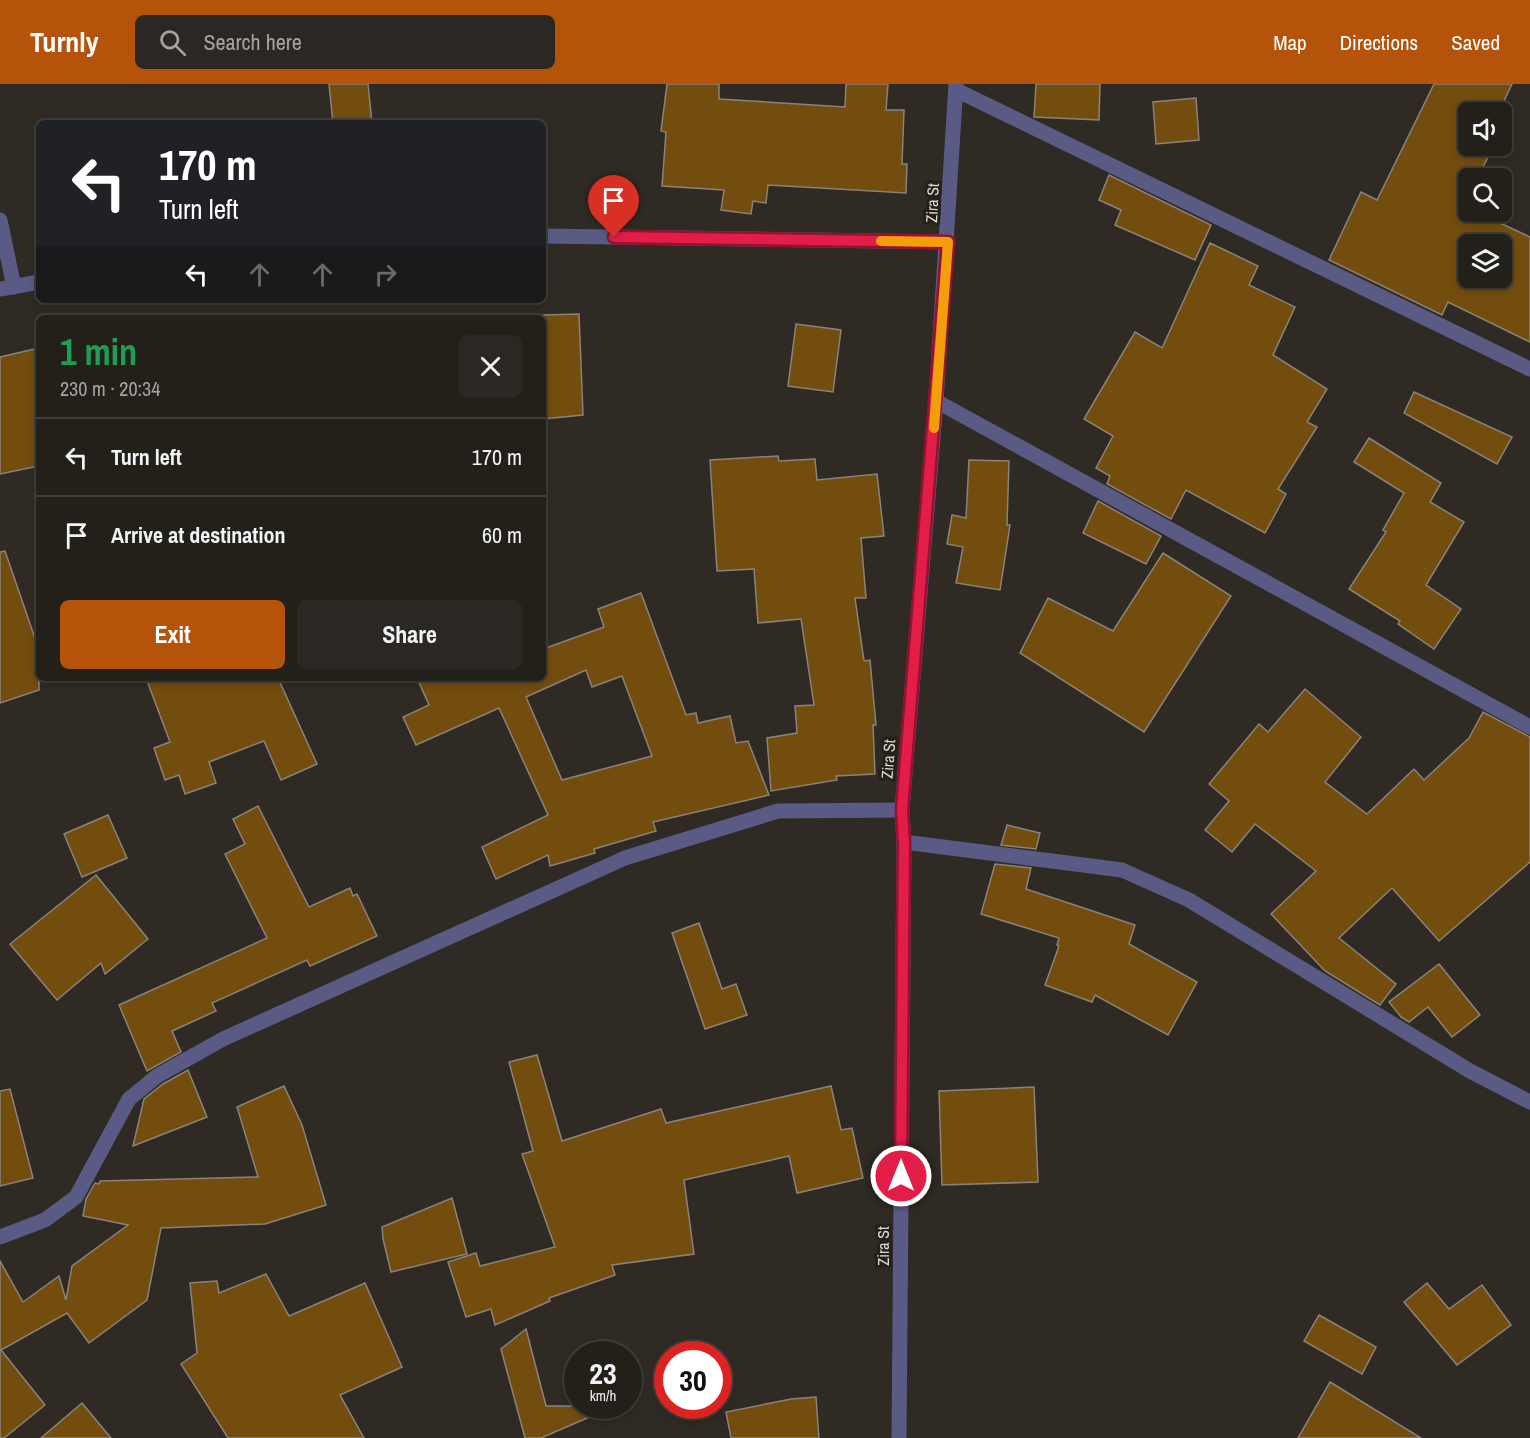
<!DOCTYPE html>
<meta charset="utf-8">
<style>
body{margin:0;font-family:"Archivo Narrow",sans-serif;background:#2b2823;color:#f1f3f6;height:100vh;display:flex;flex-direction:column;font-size:22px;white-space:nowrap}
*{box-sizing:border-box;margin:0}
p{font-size:20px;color:#a3a3a2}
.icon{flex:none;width:33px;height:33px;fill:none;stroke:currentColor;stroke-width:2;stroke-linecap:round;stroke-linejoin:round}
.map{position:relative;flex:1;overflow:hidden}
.sheet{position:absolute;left:36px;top:231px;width:510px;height:366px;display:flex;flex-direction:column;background:#23201a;border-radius:9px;box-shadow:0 3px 9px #0003,0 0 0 2px #403e39}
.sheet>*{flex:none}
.guide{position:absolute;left:36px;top:36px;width:510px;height:183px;border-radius:9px;box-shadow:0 3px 9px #0003,0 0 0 2px #403e39;background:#202124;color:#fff;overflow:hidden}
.controls{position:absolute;left:1458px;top:18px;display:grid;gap:12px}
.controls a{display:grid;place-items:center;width:54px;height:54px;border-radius:9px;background:#23201a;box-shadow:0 3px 9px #0003,0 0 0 2px #403e39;font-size:30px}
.speed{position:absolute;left:564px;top:1257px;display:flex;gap:12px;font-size:30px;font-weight:700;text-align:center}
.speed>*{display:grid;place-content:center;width:78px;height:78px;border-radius:50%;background:#23201a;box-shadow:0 3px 9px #0003,0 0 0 2px #403e39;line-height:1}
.speed small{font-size:15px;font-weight:400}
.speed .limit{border:9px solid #d22;background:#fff;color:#111}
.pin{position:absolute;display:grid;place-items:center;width:51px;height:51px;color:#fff;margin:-62px -26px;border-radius:50% 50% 50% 0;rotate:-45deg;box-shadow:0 0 6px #0007}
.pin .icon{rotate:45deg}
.me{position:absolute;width:66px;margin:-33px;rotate:0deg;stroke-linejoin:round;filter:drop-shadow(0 0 4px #0008)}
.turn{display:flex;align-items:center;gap:21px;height:126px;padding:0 24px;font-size:27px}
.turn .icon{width:78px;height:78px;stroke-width:2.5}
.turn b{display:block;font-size:42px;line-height:51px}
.lanes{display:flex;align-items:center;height:57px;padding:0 24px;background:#0003;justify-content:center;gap:30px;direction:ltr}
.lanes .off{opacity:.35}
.round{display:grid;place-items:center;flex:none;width:63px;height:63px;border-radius:9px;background:#2b2823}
.headline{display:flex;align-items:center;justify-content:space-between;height:102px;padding:0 24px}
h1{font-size:36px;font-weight:800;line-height:45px;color:#1e9e55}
.cta{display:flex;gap:12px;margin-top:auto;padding:12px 24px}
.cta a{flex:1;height:69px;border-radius:9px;background:#b45309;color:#fff;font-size:24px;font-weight:800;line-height:69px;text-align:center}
.cta a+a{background:#2b2823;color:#f1f3f6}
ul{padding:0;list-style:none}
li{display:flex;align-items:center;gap:18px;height:78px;padding:0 24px;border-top:2px solid #403e39}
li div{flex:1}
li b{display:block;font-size:22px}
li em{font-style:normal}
header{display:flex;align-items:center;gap:36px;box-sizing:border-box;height:84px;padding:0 30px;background:#b45309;color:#fff}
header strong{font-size:28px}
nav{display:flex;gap:33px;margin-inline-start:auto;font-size:21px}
.search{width:420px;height:54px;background:#2b2823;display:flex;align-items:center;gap:15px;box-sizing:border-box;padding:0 21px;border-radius:9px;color:#a3a3a2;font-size:22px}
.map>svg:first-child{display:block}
</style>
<header>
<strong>Turnly</strong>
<div class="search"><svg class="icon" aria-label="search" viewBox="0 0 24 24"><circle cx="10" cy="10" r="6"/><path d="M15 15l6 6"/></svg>Search here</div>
<nav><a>Map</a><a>Directions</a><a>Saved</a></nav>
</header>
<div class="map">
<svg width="1530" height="1354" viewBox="0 0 1530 1354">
<rect width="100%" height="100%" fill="#2f2a23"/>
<g fill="#734d0e" stroke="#89837c" stroke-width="1.5" fill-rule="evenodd">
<path d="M 329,0 L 368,0 L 372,39 L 333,39 Z"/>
<path d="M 667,0 L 719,0 L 719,15 L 845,23 L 846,0 L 888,0 L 886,26 L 904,26 L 902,80 L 907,80 L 906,109 L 768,101 L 766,119 L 753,117 L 751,130 L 721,126 L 724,106 L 662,102 L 666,48 L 661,47 Z"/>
<path d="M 1036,0 L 1100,0 L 1099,36 L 1034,33 Z"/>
<path d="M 1434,0 L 1512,0 L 1504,17 L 1511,21 L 1502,42 L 1502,28 L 1468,28 L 1468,62 L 1492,62 L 1493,64 L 1477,94 L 1468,94 L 1468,113 L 1464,122 L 1468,124 L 1468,128 L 1477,128 L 1530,153 L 1530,258 L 1448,218 L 1442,231 L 1329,176 L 1361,108 L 1377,116 ZM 1468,160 L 1502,160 L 1502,194 L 1468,194 Z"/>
<path d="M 1196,14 L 1199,56 L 1156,60 L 1153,18 Z"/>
<path d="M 1109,91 L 1211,141 L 1195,176 L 1115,141 L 1121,126 L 1099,116 Z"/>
<path d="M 1210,159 L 1258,182 L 1249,201 L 1295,223 L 1273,271 L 1327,305 L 1307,338 L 1317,343 L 1278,405 L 1286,410 L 1265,449 L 1186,406 L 1171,435 L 1107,400 L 1110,392 L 1096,384 L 1113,352 L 1084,335 L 1135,248 L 1162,264 Z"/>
<path d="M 579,230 L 583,331 L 543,335 L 543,231 Z"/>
<path d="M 796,240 L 841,246 L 833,308 L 788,302 Z"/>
<path d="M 39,264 L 39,382 L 0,390 L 0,273 Z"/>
<path d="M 1414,308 L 1512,353 L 1497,380 L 1404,329 Z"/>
<path d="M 1369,354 L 1441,399 L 1430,418 L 1464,438 L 1426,501 L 1461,525 L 1434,565 L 1398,540 L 1400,537 L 1349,505 L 1386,448 L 1383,446 L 1404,409 L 1354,378 Z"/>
<path d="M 778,372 L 779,377 L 815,375 L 817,396 L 877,390 L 884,452 L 861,454 L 866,514 L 855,514 L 864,577 L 870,576 L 876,641 L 873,641 L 875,690 L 836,692 L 837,696 L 771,707 L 767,654 L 797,649 L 795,622 L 814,621 L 801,535 L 758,539 L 754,485 L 717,487 L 710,376 Z"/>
<path d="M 969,376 L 1009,377 L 1007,441 L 1010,441 L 1000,506 L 956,499 L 963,463 L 947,460 L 952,431 L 966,434 Z"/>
<path d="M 1098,417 L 1161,452 L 1146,480 L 1083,449 Z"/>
<path d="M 5,467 L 39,566 L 39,606 L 0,619 L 0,468 Z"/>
<path d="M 1163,469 L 1231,512 L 1144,648 L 1020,569 L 1048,514 L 1113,547 Z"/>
<path d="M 641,509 L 686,631 L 696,629 L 698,639 L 730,632 L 736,659 L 748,657 L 769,711 L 653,738 L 656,747 L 594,765 L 595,769 L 550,782 L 548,771 L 496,795 L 482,763 L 548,731 L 499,624 L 416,661 L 403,633 L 429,621 L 417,594 L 543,594 L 543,565 L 604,543 L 598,525 ZM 586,586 L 592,603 L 622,592 L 652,672 L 562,696 L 526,613 Z"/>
<path d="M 146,594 L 278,594 L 317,680 L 281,696 L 264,657 L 209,678 L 216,699 L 185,710 L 179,691 L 165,696 L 154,664 L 170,658 Z"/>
<path d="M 1305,605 L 1361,653 L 1325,698 L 1367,730 L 1414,685 L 1424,696 L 1469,654 L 1483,628 L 1530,653 L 1530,778 L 1439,857 L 1392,804 L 1339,854 L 1396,900 L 1380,921 L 1325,887 L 1271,830 L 1316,787 L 1255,740 L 1232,768 L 1205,746 L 1229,717 L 1209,700 L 1259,640 L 1268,648 Z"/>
<path d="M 258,722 L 309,823 L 350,804 L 353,812 L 357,810 L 377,852 L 310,882 L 307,876 L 212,919 L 216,927 L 172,947 L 181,968 L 147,987 L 119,921 L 267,854 L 225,770 L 245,760 L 233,735 Z"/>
<path d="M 108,731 L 127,774 L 82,793 L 64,750 Z"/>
<path d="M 1007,741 L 1040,749 L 1036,765 L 1001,761 Z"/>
<path d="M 995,780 L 1031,784 L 1026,805 L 1135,841 L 1129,860 L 1197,898 L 1168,951 L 1095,911 L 1092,918 L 1045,901 L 1059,862 L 1057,861 L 1059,854 L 981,830 Z"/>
<path d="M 96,791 L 148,855 L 105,890 L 101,879 L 57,916 L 10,860 Z"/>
<path d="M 699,839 L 722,905 L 736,900 L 747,931 L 705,945 L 672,849 Z"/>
<path d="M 1439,880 L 1480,931 L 1452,953 L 1428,923 L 1409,938 L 1401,933 L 1389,918 Z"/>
<path d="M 537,971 L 562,1057 L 661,1025 L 666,1039 L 831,1002 L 841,1046 L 852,1044 L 863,1094 L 797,1109 L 789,1072 L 684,1096 L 694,1170 L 612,1181 L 615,1191 L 549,1214 L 550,1217 L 495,1241 L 491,1225 L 466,1233 L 448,1178 L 476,1169 L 480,1182 L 555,1163 L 522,1070 L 533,1067 L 509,978 Z"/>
<path d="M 188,986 L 207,1033 L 133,1062 L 144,1015 L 163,1000 Z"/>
<path d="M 284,1002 L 302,1041 L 326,1121 L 265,1140 L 161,1144 L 147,1216 L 89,1259 L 67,1229 L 1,1266 L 45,1321 L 4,1354 L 0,1354 L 0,1177 L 23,1218 L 59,1192 L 66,1216 L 72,1182 L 128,1141 L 83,1132 L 86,1115 L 95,1099 L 99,1100 L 100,1097 L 258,1093 L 237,1023 Z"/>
<path d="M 1034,1003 L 1038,1098 L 942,1101 L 939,1007 Z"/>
<path d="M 10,1005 L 33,1094 L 0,1102 L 0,1007 Z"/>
<path d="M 452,1114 L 467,1170 L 391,1188 L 383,1155 L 382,1143 Z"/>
<path d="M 266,1190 L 289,1232 L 365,1199 L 402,1283 L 340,1311 L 364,1354 L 228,1354 L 181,1280 L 197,1269 L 190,1199 L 217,1197 L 219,1209 Z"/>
<path d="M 1427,1199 L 1449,1225 L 1482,1201 L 1511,1241 L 1457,1281 L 1404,1218 Z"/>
<path d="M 1319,1231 L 1376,1263 L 1362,1290 L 1304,1257 Z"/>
<path d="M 526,1245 L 546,1322 L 615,1322 L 541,1354 L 525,1354 L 501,1265 Z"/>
<path d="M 1330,1298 L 1421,1354 L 1298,1354 Z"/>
<path d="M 816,1313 L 819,1354 L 731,1354 L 726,1328 L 791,1315 Z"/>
<path d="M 82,1319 L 111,1354 L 41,1354 Z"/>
</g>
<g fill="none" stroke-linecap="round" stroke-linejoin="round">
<g stroke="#5a5b85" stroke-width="15">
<path d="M 956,6 L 1530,285"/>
<path d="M 0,136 L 14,203"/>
<path d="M 543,152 L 948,158"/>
<path d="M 0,205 L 39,198"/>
<path d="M 936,317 L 1530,643"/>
<path d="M 904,758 L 1122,786 L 1189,816 L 1470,987 L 1530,1018"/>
<path d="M 0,1153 L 45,1136 L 76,1113 L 129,1015 L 157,992 L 223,955 L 625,774 L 778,727 L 902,726"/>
<path d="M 899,1354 L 904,758 L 902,726 L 936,317 L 956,0"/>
</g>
</g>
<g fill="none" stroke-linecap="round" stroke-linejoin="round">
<g stroke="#92132f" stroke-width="15">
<path id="route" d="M 614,153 L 948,158 L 902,726 L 904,758 L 901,1092"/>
</g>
<use href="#route" stroke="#e11d48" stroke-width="10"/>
<path stroke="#f59e0b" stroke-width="10" d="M 881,157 L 948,158 L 934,344"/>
</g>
<g text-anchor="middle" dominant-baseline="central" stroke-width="6" stroke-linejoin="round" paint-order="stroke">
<g font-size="16" fill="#dcd9d4" stroke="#25201a">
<text transform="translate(932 119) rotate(-87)">Zira St</text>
<text transform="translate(888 675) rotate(-86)">Zira St</text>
<text transform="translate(883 1162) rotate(-90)">Zira St</text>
</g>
</g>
</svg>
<div class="controls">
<a><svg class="icon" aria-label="sound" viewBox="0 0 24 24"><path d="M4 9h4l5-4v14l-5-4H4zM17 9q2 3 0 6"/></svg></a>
<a><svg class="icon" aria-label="search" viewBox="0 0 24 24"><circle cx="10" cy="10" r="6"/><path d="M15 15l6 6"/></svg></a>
<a><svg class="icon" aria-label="layers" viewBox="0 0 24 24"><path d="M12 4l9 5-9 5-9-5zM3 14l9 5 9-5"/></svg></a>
</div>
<div class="speed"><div>23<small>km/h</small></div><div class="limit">30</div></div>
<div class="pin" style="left:614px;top:153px;background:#d93025"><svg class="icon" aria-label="arrive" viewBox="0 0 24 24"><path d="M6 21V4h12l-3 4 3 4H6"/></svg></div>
<svg class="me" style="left:901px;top:1092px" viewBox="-20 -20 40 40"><circle r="17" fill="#e11d48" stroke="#fff" stroke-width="3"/><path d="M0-11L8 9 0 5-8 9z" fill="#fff"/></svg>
<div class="guide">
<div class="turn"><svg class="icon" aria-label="left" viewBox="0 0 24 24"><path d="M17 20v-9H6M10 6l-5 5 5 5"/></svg><div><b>170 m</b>Turn left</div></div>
<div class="lanes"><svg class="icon" aria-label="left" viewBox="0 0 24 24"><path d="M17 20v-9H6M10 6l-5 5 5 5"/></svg><svg class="icon off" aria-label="ahead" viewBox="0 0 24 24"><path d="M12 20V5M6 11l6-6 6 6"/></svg><svg class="icon off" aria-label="ahead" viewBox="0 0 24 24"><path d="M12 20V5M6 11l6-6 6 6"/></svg><svg class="icon off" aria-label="right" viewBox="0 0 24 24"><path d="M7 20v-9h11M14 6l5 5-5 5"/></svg></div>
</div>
<section class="sheet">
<div class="headline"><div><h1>1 min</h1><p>230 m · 20:34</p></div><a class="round"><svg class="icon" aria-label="close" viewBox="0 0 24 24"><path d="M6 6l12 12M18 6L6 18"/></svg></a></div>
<ul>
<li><svg class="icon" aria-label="left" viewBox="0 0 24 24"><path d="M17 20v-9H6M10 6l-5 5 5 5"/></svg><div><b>Turn left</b></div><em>170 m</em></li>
<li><svg class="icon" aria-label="arrive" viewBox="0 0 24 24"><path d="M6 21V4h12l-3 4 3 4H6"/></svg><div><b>Arrive at destination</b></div><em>60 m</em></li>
</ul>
<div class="cta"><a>Exit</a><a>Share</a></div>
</section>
</div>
